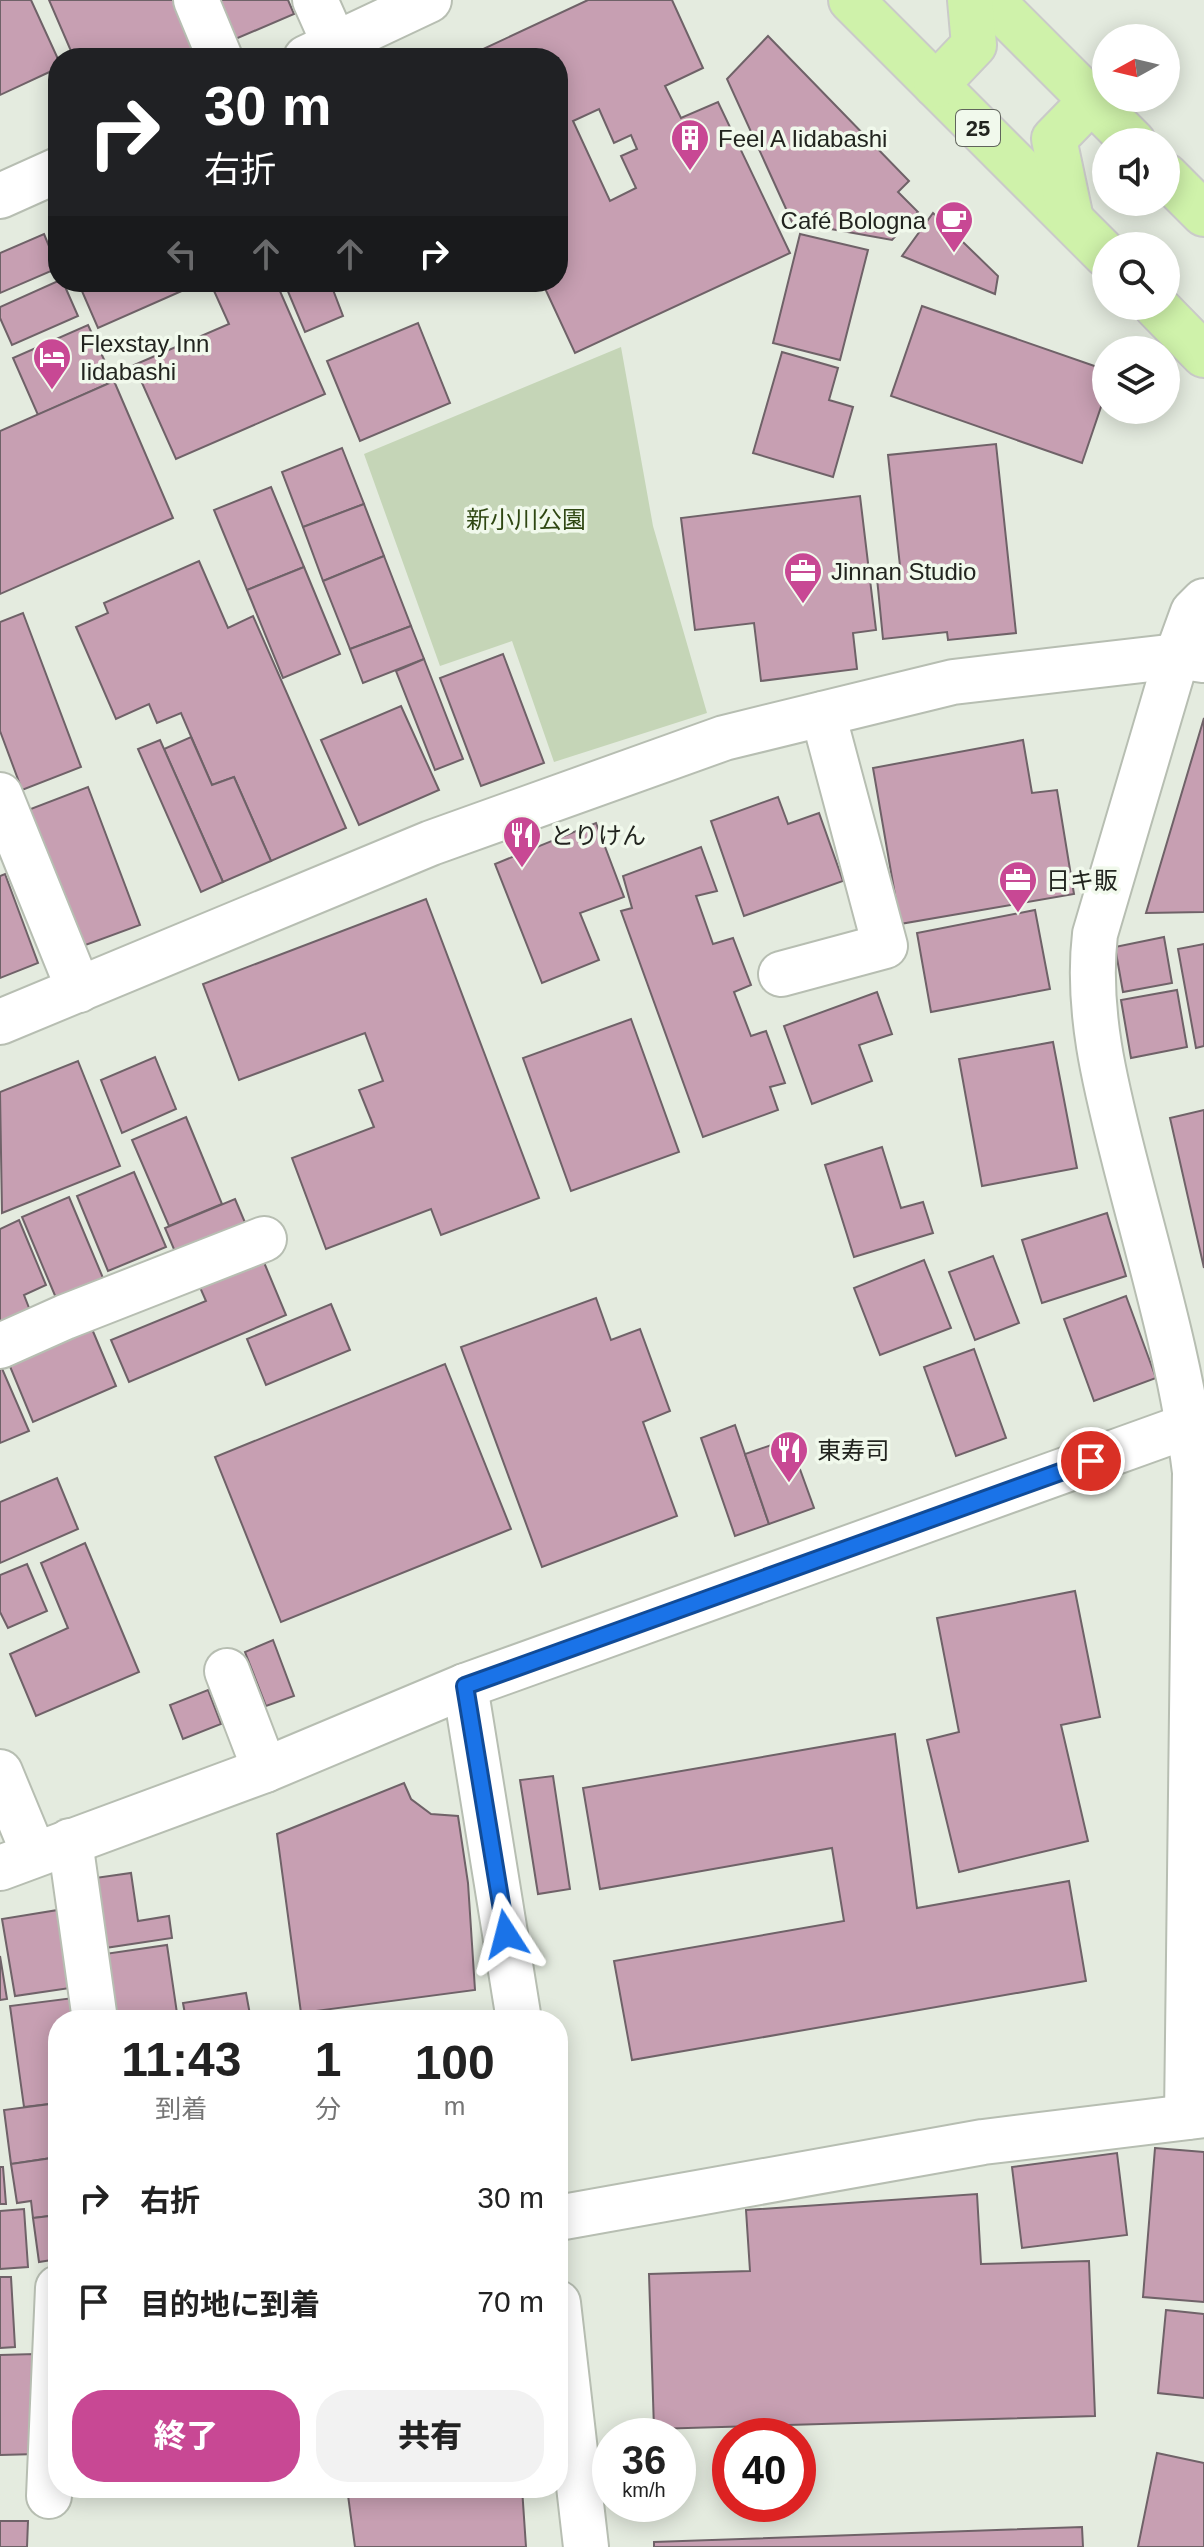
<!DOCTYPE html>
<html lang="ja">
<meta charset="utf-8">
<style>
body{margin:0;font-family:Arial,"Noto Sans JP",sans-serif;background:#f2f2f2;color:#222;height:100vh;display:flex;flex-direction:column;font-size:30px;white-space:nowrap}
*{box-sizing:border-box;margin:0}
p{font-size:26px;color:#767676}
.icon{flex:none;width:44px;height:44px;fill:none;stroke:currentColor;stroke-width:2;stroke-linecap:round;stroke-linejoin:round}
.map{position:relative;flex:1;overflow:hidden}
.details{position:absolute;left:48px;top:2010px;width:520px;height:488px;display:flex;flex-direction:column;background:#fff;border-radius:32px;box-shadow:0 4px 20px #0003}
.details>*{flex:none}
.hud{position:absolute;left:48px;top:48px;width:520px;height:244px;border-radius:32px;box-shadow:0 4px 20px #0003;background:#202124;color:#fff;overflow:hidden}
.needle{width:52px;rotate:262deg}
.tools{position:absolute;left:1092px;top:24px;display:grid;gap:16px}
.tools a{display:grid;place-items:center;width:88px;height:88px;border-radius:50%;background:#fff;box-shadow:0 4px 20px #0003;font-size:40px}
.speed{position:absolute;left:592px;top:2418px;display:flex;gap:16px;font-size:40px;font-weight:700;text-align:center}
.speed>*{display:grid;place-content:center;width:104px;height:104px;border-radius:50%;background:#fff;box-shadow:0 4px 20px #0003;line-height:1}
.speed small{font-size:20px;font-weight:400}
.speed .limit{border:12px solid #d22;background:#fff;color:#111}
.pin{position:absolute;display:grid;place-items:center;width:68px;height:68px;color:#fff;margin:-34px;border:4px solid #fff;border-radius:50%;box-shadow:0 2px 8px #0007}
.me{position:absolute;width:88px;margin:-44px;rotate:351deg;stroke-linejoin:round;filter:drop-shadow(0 0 6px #0008)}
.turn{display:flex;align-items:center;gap:28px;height:168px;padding:0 24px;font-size:36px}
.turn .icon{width:104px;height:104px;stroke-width:2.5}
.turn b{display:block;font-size:56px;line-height:68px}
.lanes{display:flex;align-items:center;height:76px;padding:0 24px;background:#0003;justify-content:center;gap:40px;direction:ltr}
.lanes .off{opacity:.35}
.eta{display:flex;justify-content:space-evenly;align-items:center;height:136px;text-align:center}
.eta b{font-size:48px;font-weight:800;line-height:56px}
.action{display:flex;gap:16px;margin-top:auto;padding:16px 24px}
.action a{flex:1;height:92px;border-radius:32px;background:#c84894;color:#fff;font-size:32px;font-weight:800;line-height:92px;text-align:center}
.action a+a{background:#f2f2f2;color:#222}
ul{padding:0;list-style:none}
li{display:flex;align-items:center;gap:24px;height:104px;padding:0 24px}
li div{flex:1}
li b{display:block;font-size:30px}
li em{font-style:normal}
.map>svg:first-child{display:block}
</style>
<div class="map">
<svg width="1204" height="2547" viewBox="0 0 1204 2547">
<rect width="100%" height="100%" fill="#e4ebdf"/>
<path fill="#c5d5b7" d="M 621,347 L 653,526 L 707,713 L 554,762 L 512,641 L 440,666 L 364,454 Z"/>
<g fill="#c79fb2" stroke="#6f6268" stroke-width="2" fill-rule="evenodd">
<path d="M 0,0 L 31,0 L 58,59 L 58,68 L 0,95 Z"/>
<path d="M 49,0 L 181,0 L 200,45 L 170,58 L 74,58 Z"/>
<path d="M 208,0 L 288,0 L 294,14 L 226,43 Z"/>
<path d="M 588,0 L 672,0 L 703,68 L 665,86 L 681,118 L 718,102 L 790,253 L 575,353 L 542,282 L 558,282 L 558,58 L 464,58 ZM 599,109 L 614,143 L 631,135 L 637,149 L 621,156 L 636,188 L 610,201 L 573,121 Z"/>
<path d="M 768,36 L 909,181 L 898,192 L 918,212 L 892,240 L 792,222 L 727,79 Z"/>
<path d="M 933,213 L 998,276 L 995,294 L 902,256 Z"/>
<path d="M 44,234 L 58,268 L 0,293 L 0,253 Z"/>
<path d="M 800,234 L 868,250 L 840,360 L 773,343 Z"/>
<path d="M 58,281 L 63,282 L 78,316 L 12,345 L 0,318 L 0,307 Z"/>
<path d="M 78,282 L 202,282 L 98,328 Z"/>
<path d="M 210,282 L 276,282 L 325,394 L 176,459 L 134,365 L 229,324 Z"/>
<path d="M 284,282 L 330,282 L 343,316 L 305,332 Z"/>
<path d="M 922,306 L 1106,370 L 1106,392 L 1082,463 L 891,396 Z"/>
<path d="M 418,323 L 450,403 L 360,441 L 327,361 Z"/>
<path d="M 88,325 L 114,381 L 38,415 L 13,358 Z"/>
<path d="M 782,352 L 838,368 L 829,400 L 853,407 L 833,477 L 753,453 Z"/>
<path d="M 114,381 L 173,518 L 0,594 L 0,431 Z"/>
<path d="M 996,444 L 1016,633 L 948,640 L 947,632 L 883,639 L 876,568 L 900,566 L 888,455 Z"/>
<path d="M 342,448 L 364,504 L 303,527 L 282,472 Z"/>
<path d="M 271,487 L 304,567 L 247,590 L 214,510 Z"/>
<path d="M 860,496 L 876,630 L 853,633 L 857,669 L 761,681 L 754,623 L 695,630 L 681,518 Z"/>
<path d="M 364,504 L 384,556 L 323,581 L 303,527 Z"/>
<path d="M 384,556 L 411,626 L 350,649 L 323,581 Z"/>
<path d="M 199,561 L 228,628 L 253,616 L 346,828 L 271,861 L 234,777 L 212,785 L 181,713 L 157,723 L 149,704 L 116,719 L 76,627 L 108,613 L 104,603 Z"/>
<path d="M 304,567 L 340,654 L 283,678 L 247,590 Z"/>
<path d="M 23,613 L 81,767 L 22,790 L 0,731 L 0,622 Z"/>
<path d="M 411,626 L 424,659 L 363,683 L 350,649 Z"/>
<path d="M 503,654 L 544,763 L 481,786 L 440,678 Z"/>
<path d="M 424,659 L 463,759 L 435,770 L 396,671 Z"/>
<path d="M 401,706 L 439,790 L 359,825 L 321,740 Z"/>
<path d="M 1204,718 L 1204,912 L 1146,913 Z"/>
<path d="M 191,737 L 212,785 L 234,777 L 271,861 L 223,882 L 164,749 Z"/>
<path d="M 160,740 L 223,882 L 201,892 L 138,749 Z"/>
<path d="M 1023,740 L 1032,793 L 1057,790 L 1074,894 L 900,924 L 873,768 Z"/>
<path d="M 88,787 L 140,925 L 80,947 L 28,810 Z"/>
<path d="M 778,797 L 788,824 L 819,813 L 843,881 L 744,916 L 711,821 Z"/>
<path d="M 596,823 L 624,897 L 580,913 L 599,960 L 542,983 L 495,864 Z"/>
<path d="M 701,847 L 717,891 L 696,896 L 713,944 L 733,938 L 751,985 L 734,992 L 751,1036 L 766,1031 L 785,1083 L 770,1087 L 778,1110 L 703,1137 L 621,911 L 632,908 L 623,876 Z"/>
<path d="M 5,874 L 38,963 L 0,978 L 0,876 Z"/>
<path d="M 426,899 L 539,1198 L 441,1235 L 431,1209 L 326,1249 L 292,1158 L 374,1127 L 359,1090 L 383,1081 L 365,1033 L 239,1080 L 203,984 Z"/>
<path d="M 1035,910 L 1050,989 L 931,1012 L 917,933 Z"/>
<path d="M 1164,937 L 1172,983 L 1123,992 L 1115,947 Z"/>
<path d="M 1204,944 L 1204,1046 L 1196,1048 L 1178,949 Z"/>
<path d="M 1177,990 L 1187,1047 L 1131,1058 L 1121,1000 Z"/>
<path d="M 877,992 L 892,1034 L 859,1045 L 872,1081 L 812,1104 L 784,1026 Z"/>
<path d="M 631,1019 L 679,1152 L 571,1191 L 523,1058 Z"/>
<path d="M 1053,1042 L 1077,1168 L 982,1186 L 959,1059 Z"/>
<path d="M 155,1057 L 176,1109 L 122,1133 L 101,1080 Z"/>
<path d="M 78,1061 L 120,1166 L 2,1213 L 0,1092 Z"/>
<path d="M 1204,1110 L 1204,1268 L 1170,1118 Z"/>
<path d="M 186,1117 L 222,1204 L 169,1226 L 132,1140 Z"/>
<path d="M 882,1147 L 901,1208 L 923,1202 L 933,1233 L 854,1257 L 825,1165 Z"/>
<path d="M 134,1172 L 166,1247 L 108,1271 L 77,1196 Z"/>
<path d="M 69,1197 L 103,1278 L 56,1298 L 22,1217 Z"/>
<path d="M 235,1199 L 249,1232 L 179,1261 L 165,1228 Z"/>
<path d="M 1107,1213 L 1126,1276 L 1042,1303 L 1022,1240 Z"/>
<path d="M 19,1220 L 46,1285 L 24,1295 L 31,1313 L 0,1326 L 0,1229 Z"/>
<path d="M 993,1256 L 1019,1323 L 975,1340 L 949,1272 Z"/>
<path d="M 263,1260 L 286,1315 L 129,1382 L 111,1340 L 206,1301 L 195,1276 Z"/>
<path d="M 924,1260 L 951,1328 L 880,1355 L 854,1288 Z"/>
<path d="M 1126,1296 L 1156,1378 L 1094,1401 L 1064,1319 Z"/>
<path d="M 596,1298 L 611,1340 L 640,1329 L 670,1411 L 643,1422 L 677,1516 L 542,1567 L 461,1347 Z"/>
<path d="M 331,1304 L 350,1350 L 266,1385 L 247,1339 Z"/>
<path d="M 92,1329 L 116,1386 L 33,1422 L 9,1364 Z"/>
<path d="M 974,1349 L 1006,1438 L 956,1456 L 924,1367 Z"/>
<path d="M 0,1364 L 29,1431 L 0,1443 Z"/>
<path d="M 445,1364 L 511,1529 L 281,1622 L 215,1457 Z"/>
<path d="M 735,1425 L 769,1524 L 735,1536 L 701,1438 Z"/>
<path d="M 789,1439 L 814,1508 L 769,1524 L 745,1454 Z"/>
<path d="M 57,1478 L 78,1529 L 0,1563 L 0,1502 Z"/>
<path d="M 85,1543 L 139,1672 L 36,1716 L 10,1654 L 68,1628 L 41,1563 Z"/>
<path d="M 27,1564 L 47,1611 L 8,1628 L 0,1612 L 0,1575 Z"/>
<path d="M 1075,1591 L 1100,1717 L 1061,1725 L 1088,1841 L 959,1872 L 927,1740 L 959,1732 L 937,1618 Z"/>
<path d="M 273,1640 L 294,1696 L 266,1706 L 245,1652 Z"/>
<path d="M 208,1690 L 221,1724 L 183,1739 L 170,1705 Z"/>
<path d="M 895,1734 L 917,1908 L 1069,1881 L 1086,1981 L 632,2060 L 614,1961 L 844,1921 L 832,1848 L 600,1889 L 583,1788 Z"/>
<path d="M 553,1776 L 570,1889 L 538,1894 L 520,1780 Z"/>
<path d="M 404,1783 L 411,1799 L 431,1814 L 458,1816 L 468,1883 L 475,1990 L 301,2013 L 277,1834 Z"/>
<path d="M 131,1873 L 138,1921 L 169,1916 L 172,1938 L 105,1948 L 95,1878 Z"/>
<path d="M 64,1909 L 77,1987 L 15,1996 L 2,1919 Z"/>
<path d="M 167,1945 L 178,2020 L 107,2020 L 98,1955 Z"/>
<path d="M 0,1956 L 7,1999 L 0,2000 Z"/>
<path d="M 246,1993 L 251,2020 L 186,2020 L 183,2003 Z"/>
<path d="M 81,1997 L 84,2020 L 58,2020 L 58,2103 L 24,2107 L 10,2006 Z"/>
<path d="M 446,2014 L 447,2020 L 408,2020 Z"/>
<path d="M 58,2103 L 58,2157 L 11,2164 L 4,2110 Z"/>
<path d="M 1155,2148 L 1204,2152 L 1204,2302 L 1143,2297 Z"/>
<path d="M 1117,2153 L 1127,2235 L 1022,2248 L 1012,2167 Z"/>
<path d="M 52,2158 L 55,2180 L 58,2179 L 58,2215 L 33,2218 L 31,2201 L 17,2203 L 11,2164 Z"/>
<path d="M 0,2167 L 3,2167 L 6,2204 L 0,2204 Z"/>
<path d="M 977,2194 L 981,2264 L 1089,2261 L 1095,2416 L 654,2429 L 649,2274 L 750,2271 L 746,2210 Z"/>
<path d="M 24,2209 L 28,2267 L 0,2269 L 0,2211 Z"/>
<path d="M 58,2215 L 58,2259 L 39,2262 L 33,2218 Z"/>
<path d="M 0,2277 L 11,2277 L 15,2347 L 0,2348 Z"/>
<path d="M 1166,2310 L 1204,2314 L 1204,2398 L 1158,2393 Z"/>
<path d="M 35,2354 L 37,2454 L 0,2455 L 0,2355 Z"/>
<path d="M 1157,2453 L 1204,2463 L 1204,2547 L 1138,2547 Z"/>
<path d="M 347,2488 L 522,2488 L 526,2547 L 355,2547 Z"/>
<path d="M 0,2521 L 28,2521 L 27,2547 L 0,2547 Z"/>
<path d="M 1082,2527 L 1083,2547 L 654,2547 L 654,2542 Z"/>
</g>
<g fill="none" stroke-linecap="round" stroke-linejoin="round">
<g stroke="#b7beb2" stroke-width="48">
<g id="minor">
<path d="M 196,0 L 220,58"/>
<path d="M 315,0 L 335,45"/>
<path d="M 306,58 L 429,0"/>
<path d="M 0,196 L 58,170"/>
<path d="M 0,795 L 79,990"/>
<path d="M 781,974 L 885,946 L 823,714"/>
<path d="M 0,1022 L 431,843 L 724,738 L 953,682 L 1177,656 L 1203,660"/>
<path d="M 0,1346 L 65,1317 L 264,1239"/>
<path d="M 227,1671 L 265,1770"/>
<path d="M 465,1686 L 519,2020"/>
<path d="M 0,1772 L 34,1854"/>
<path d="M 70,1841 L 95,2020"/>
<path d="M 0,1868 L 265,1770 L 465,1686 L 1204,1420"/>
<path d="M 1187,2117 L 1195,1472 C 1182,1367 1151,1264 1125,1162 C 1106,1087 1086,1011 1095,934 L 1177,656 L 1193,612 L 1204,601"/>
<path d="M 558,2218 L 983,2142 L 1204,2115"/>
<path d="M 558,2303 L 586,2547"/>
<path d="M 49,2496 L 58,2288"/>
</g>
</g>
<g stroke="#cacac9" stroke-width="48">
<g id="major">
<path d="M 851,0 L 1106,255"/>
<path d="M 991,0 L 1133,142"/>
<path d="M 936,85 L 974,45 L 970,0"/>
<path d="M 1166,176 L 1204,214"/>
<path d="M 1071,219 L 1054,139 L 1092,100"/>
<path d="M 1156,306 L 1204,355"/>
</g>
</g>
<use href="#minor" stroke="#fff" stroke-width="44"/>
<use href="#major" stroke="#cff2aa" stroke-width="44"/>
</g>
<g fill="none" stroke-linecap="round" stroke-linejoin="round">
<g stroke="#114b97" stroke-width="20">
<path id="route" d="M 506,1934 L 465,1686 L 1091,1461"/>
</g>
<use href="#route" stroke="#1a73e8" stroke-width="14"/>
</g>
<defs>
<g id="building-pin" transform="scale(2)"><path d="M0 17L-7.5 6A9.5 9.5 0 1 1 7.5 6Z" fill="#c84894" stroke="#f1f9ec"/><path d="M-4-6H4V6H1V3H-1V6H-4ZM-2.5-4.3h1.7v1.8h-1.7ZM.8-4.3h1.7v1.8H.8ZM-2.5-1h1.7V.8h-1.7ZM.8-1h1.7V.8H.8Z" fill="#fff"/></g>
<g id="cafe-pin" transform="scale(2)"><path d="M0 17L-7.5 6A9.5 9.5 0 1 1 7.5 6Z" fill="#c84894" stroke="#f1f9ec"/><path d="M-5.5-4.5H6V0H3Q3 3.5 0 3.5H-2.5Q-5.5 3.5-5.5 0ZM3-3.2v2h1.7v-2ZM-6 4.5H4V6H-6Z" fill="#fff"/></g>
<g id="hotel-pin" transform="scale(2)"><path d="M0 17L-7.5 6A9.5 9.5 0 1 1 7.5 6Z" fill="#c84894" stroke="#f1f9ec"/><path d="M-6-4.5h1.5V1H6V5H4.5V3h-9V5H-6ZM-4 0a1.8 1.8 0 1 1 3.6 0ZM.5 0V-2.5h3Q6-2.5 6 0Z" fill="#fff"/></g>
<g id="office-pin" transform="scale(2)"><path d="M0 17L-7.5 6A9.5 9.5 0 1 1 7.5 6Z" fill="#c84894" stroke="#f1f9ec"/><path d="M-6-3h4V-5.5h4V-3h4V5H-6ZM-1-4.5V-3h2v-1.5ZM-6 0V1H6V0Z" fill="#fff"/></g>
<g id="restaurant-pin" transform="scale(2)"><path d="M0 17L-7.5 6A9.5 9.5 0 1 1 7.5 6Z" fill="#c84894" stroke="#f1f9ec"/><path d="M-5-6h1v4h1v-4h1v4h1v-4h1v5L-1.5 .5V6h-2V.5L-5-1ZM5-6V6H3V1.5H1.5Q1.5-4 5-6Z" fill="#fff"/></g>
</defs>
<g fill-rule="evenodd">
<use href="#building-pin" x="690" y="138"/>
<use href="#cafe-pin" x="954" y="220"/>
<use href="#hotel-pin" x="52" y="357"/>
<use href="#office-pin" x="803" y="571"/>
<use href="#restaurant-pin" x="522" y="835"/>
<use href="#office-pin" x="1018" y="880"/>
<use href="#restaurant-pin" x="789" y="1450"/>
</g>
<g text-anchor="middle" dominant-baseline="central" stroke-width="7" stroke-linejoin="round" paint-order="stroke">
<rect fill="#f1f9ec" stroke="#60645c" stroke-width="2" x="956" y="110" width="44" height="36" rx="6"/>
<g font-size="22" font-weight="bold" fill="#22241f">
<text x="978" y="128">25</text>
</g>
<g font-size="24" fill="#22241f" stroke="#f1f9ec" text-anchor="start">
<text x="718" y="138">Feel A Iidabashi</text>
<text x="926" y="220" text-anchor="end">Café Bologna</text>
<text x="80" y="343">Flexstay Inn<tspan x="80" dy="28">Iidabashi</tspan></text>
<text x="831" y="571">Jinnan Studio</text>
<text x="550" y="835">とりけん</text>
<text x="1046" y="880">日キ販</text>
<text x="817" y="1450">東寿司</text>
</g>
<g font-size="24" fill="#2f4712" stroke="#f1f9ec">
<text x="526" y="519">新小川公園</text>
</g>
</g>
</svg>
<div class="tools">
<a><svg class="needle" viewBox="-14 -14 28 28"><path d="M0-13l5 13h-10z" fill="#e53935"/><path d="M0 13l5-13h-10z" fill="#767676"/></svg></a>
<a><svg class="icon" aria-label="sound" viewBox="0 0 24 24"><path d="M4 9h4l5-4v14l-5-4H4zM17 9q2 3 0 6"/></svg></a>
<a><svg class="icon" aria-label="search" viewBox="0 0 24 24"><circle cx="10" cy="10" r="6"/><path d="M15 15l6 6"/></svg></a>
<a><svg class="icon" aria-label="layers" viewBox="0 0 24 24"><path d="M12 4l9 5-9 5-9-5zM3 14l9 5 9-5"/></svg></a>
</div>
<div class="speed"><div>36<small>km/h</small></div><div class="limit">40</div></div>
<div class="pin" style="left:1091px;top:1461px;background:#d93025"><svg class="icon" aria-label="arrive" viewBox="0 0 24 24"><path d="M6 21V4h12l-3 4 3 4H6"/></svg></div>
<svg class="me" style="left:506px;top:1934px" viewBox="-20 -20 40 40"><path d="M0-17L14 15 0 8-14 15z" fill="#1a73e8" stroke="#fff" stroke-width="4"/></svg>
<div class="hud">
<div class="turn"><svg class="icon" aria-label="right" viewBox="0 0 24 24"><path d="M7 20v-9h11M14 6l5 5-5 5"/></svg><div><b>30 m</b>右折</div></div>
<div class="lanes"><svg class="icon off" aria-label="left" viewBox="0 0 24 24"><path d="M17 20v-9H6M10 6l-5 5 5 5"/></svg><svg class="icon off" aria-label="ahead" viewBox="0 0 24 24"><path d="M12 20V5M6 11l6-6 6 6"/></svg><svg class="icon off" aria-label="ahead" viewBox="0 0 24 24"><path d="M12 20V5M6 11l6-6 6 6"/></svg><svg class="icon" aria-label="right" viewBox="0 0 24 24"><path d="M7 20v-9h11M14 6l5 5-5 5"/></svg></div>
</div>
<section class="details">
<div class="eta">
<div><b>11:43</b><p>到着</p></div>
<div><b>1</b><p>分</p></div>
<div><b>100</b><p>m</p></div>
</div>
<ul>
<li><svg class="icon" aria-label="right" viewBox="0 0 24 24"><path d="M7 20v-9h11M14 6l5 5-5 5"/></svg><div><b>右折</b></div><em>30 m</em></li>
<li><svg class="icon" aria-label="arrive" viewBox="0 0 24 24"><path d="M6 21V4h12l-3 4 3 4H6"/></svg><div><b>目的地に到着</b></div><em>70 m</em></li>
</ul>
<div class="action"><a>終了</a><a>共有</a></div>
</section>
</div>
